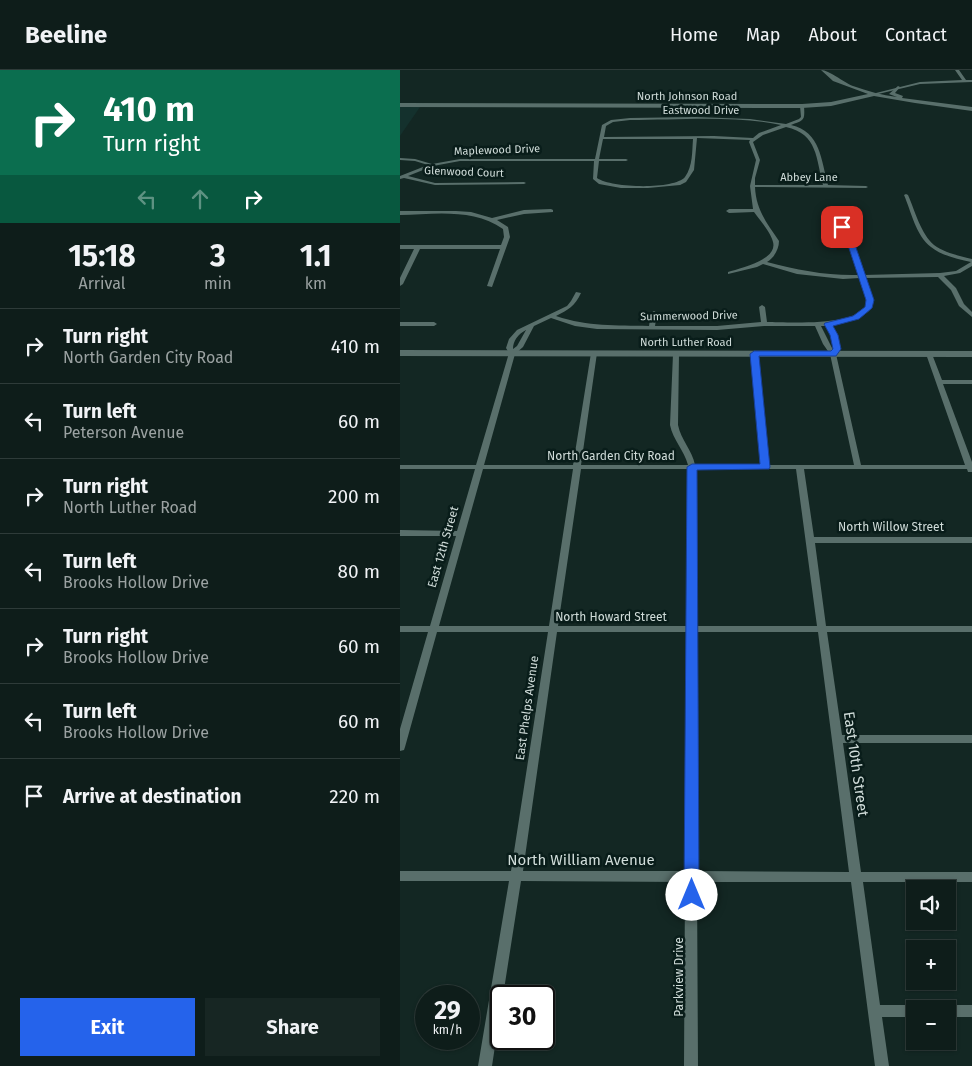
<!DOCTYPE html>
<meta charset="utf-8">
<style>
body{margin:0;font-family:"Fira Sans",sans-serif;background:#172623;color:#f1f3f6;height:100vh;display:flex;flex-direction:column;font-size:19px;white-space:nowrap}
*{box-sizing:border-box;margin:0}
p{font-size:16px;color:#9ba2a2}
.icon{flex:none;width:28px;height:28px;fill:none;stroke:currentColor;stroke-width:2;stroke-linecap:round;stroke-linejoin:round}
.map{position:relative;flex:1;overflow:hidden}
.side{display:flex;flex-direction:column;background:#0e1d1a;width:400px}
.side>*{flex:none}
.top-card{background:#0b6e4f;color:#fff;overflow:hidden}
.fabs{position:absolute;left:506px;top:810px;display:grid;gap:10px}
.fabs a{display:grid;place-items:center;width:50px;height:50px;border-radius:0px;background:#0e1d1a;box-shadow:0 1px 4px #0004,0 0 0 1px #2e3b39;font-size:25px}
.speed{position:absolute;left:15px;top:915px;display:flex;gap:10px;font-size:25px;font-weight:700;text-align:center}
.speed>*{display:grid;place-content:center;width:65px;height:65px;border-radius:50%;background:#0e1d1a;box-shadow:0 1px 4px #0004,0 0 0 1px #2e3b39;line-height:1}
.speed small{font-size:12px;font-weight:400}
.speed .limit{border:2px solid #111;border-radius:8px;background:#fff;color:#111}
.pin{position:absolute;display:grid;place-items:center;width:42px;height:42px;color:#fff;margin:-21px;border-radius:10px;box-shadow:0 2px 8px #0006}
.me{position:absolute;width:55px;margin:-28px;rotate:0deg;stroke-linejoin:round;filter:drop-shadow(0 0 4px #0008)}
.turn{display:flex;align-items:center;gap:18px;height:105px;padding:0 20px;font-size:22px}
.turn .icon{width:65px;height:65px;stroke-width:2.5}
.turn b{display:block;font-size:35px;line-height:42px}
.lanes{display:flex;align-items:center;height:48px;padding:0 20px;background:#0003;justify-content:center;gap:25px;direction:ltr}
.lanes .off{opacity:.35}
.eta{display:flex;justify-content:space-evenly;align-items:center;height:85px;text-align:center}
.eta b{font-size:30px;font-weight:700;line-height:35px}
.cta{display:flex;gap:10px;margin-top:auto;padding:10px 20px}
.cta a{flex:1;height:58px;border-radius:0px;background:#2563eb;color:#fff;font-size:20px;font-weight:700;line-height:58px;text-align:center}
.cta a+a{background:#172623;color:#f1f3f6}
ul{padding:0;list-style:none}
li{display:flex;align-items:center;gap:15px;height:75px;padding:0 20px;border-top:1px solid #2e3b39}
li div{flex:1}
li b{display:block;font-size:19px}
li em{font-style:normal}
header{display:flex;align-items:center;gap:30px;box-sizing:border-box;height:70px;padding:0 25px;background:#0e1d1a;border-bottom:1px solid #2e3b39}
header strong{font-size:24px}
nav{display:flex;gap:28px;margin-inline-start:auto;font-size:18px}
main{display:flex;flex:1;min-height:0}
.map>svg:first-child{display:block}
</style>
<header>
<strong>Beeline</strong>
<nav><a>Home</a><a>Map</a><a>About</a><a>Contact</a></nav>
</header>
<main>
<section class="side">
<div class="top-card">
<div class="turn"><svg class="icon" aria-label="right" viewBox="0 0 24 24"><path d="M7 20v-9h11M14 6l5 5-5 5"/></svg><div><b>410 m</b>Turn right</div></div>
<div class="lanes"><svg class="icon off" aria-label="left" viewBox="0 0 24 24"><path d="M17 20v-9H6M10 6l-5 5 5 5"/></svg><svg class="icon off" aria-label="ahead" viewBox="0 0 24 24"><path d="M12 20V5M6 11l6-6 6 6"/></svg><svg class="icon" aria-label="right" viewBox="0 0 24 24"><path d="M7 20v-9h11M14 6l5 5-5 5"/></svg></div>
</div>
<div class="eta">
<div><b>15:18</b><p>Arrival</p></div>
<div><b>3</b><p>min</p></div>
<div><b>1.1</b><p>km</p></div>
</div>
<ul>
<li><svg class="icon" aria-label="right" viewBox="0 0 24 24"><path d="M7 20v-9h11M14 6l5 5-5 5"/></svg><div><b>Turn right</b><p>North Garden City Road</p></div><em>410 m</em></li>
<li><svg class="icon" aria-label="left" viewBox="0 0 24 24"><path d="M17 20v-9H6M10 6l-5 5 5 5"/></svg><div><b>Turn left</b><p>Peterson Avenue</p></div><em>60 m</em></li>
<li><svg class="icon" aria-label="right" viewBox="0 0 24 24"><path d="M7 20v-9h11M14 6l5 5-5 5"/></svg><div><b>Turn right</b><p>North Luther Road</p></div><em>200 m</em></li>
<li><svg class="icon" aria-label="left" viewBox="0 0 24 24"><path d="M17 20v-9H6M10 6l-5 5 5 5"/></svg><div><b>Turn left</b><p>Brooks Hollow Drive</p></div><em>80 m</em></li>
<li><svg class="icon" aria-label="right" viewBox="0 0 24 24"><path d="M7 20v-9h11M14 6l5 5-5 5"/></svg><div><b>Turn right</b><p>Brooks Hollow Drive</p></div><em>60 m</em></li>
<li><svg class="icon" aria-label="left" viewBox="0 0 24 24"><path d="M17 20v-9H6M10 6l-5 5 5 5"/></svg><div><b>Turn left</b><p>Brooks Hollow Drive</p></div><em>60 m</em></li>
<li><svg class="icon" aria-label="arrive" viewBox="0 0 24 24"><path d="M6 21V4h12l-3 4 3 4H6"/></svg><div><b>Arrive at destination</b></div><em>220 m</em></li>
</ul>
<div class="cta"><a>Exit</a><a>Share</a></div>
</section>
<div class="map">
<svg width="572" height="996" viewBox="0 0 572 996">
<rect width="100%" height="100%" fill="#132723"/>
<path fill="#14312d" d="M 0,37 L 20,37 L 0,66 Z"/>
<g fill="none" stroke-linecap="round" stroke-linejoin="round">
<g fill="#596f6b" fill-rule="evenodd">
<path d="M 555,0 L 559,0 L 566,10 L 572,10 L 572,12 L 520,14 L 474,25 L 472,24 L 520,12 L 562,10 Z"/>
<path d="M 402,35 L 404,36 C 405,51 404,50 391,55 C 421,62 421,90 428,115 L 466,116 L 468,117 L 466,118 L 355,117 C 356,140 367,153 379,171 C 379,179 374,188 367,192 C 398,200 427,206 459,205 L 444,163 L 430,148 L 431,143 L 434,141 L 437,143 L 436,148 L 450,163 L 464,205 L 540,203 L 556,201 L 571,192 C 558,189 542,186 531,177 C 516,166 511,141 504,125 L 506,124 L 508,125 C 515,141 521,164 534,175 C 545,183 560,186 572,189 L 572,196 L 560,203 L 544,206 L 556,218 L 564,234 L 572,242 L 572,247 L 559,236 L 551,220 L 538,207 L 465,208 C 468,215 473,224 473,231 C 473,248 444,252 432,255 L 437,265 L 440,279 L 436,284 L 461,395 L 565,395 L 526,284 L 529,282 L 532,284 L 542,310 L 572,310 L 572,314 L 543,314 L 572,392 L 572,402 L 568,402 L 567,399 L 404,399 L 414,467 L 572,467 L 572,473 L 415,473 L 426,556 L 572,556 L 572,562 L 427,562 L 442,665 L 572,665 L 572,673 L 443,673 L 461,802 L 572,802 L 572,812 L 463,812 L 480,935 L 515,935 L 520,937 L 521,939 L 515,939 L 515,947 L 482,947 L 489,996 L 475,996 L 451,812 L 297,812 L 298,996 L 284,996 L 285,812 L 121,811 L 103,926 L 101,926 L 101,937 L 92,996 L 78,996 L 109,811 L 0,811 L 0,801 L 111,801 L 148,562 L 37,562 L 5,677 L 4,680 L 0,681 L 0,659 L 28,562 L 0,562 L 0,556 L 30,556 L 56,466 L 0,466 L 0,460 L 57,461 L 75,399 L 0,399 L 0,395 L 76,395 L 109,283 L 106,278 L 109,269 L 117,260 L 167,236 L 171,231 L 176,222 L 181,223 C 175,236 168,240 156,246 C 189,257 215,255 249,256 L 251,243 L 254,241 L 257,243 L 255,256 L 317,256 L 361,252 L 359,237 L 362,235 L 365,237 L 367,252 C 385,252 467,258 467,230 C 467,224 462,215 460,208 L 443,209 L 397,204 L 363,194 L 357,197 L 328,204 L 328,202 C 340,198 378,190 373,172 C 371,163 359,149 354,142 L 329,143 L 326,141 L 329,139 L 353,139 L 350,116 L 356,90 L 349,72 L 350,70 L 297,68 L 294,100 L 286,112 L 280,115 L 248,118 L 221,118 L 199,114 L 193,109 L 194,91 L 60,91 L 33,96 L 8,106 L 35,113 L 124,112 L 126,113 L 124,114 L 35,115 L 4,108 L 0,109 L 0,106 L 28,95 L 15,91 L 0,90 L 0,88 L 15,89 L 32,94 L 60,89 L 195,89 L 202,55 L 211,50 L 230,48 L 295,47 L 350,49 L 386,54 L 399,49 L 401,47 L 400,36 ZM 230,50 C 277,50 336,45 381,55 L 359,63 L 353,68 L 314,66 L 204,67 L 206,56 L 213,52 ZM 386,57 C 418,64 416,89 423,115 L 355,115 L 355,108 L 360,90 L 353,72 L 363,65 ZM 203,69 L 293,69 C 292,81 293,96 285,107 C 274,120 211,118 197,108 L 199,91 L 226,91 L 228,90 L 226,89 L 199,89 ZM 151,248 L 175,256 L 197,259 L 317,260 L 364,256 L 415,256 L 423,274 L 430,284 L 454,395 L 369,395 L 357,284 L 354,282 L 351,284 L 361,395 L 295,395 C 292,380 281,370 278,355 L 279,284 L 276,282 L 273,284 L 270,355 C 273,370 284,380 288,395 L 181,395 L 197,283 L 194,281 L 191,283 L 173,395 L 84,395 L 115,284 L 123,277 L 134,256 ZM 421,256 L 426,256 L 431,265 L 433,280 ZM 126,260 L 117,276 L 113,279 C 113,271 118,264 126,260 ZM 83,399 L 173,399 L 149,556 L 39,556 ZM 181,399 L 288,399 L 287,556 L 158,556 ZM 296,399 L 396,399 L 417,556 L 296,556 ZM 157,562 L 287,562 L 285,801 L 123,801 ZM 296,562 L 418,562 L 449,802 L 297,801 Z"/>
<path d="M 151,139 L 153,140 L 153,142 L 124,144 L 97,150 L 108,157 L 110,167 L 92,217 L 87,216 L 100,179 L 20,179 L 3,214 L 0,216 L 0,208 L 14,179 L 0,179 L 0,175 L 101,175 L 104,167 L 103,159 C 74,138 34,144 0,145 L 0,141 L 56,141 L 71,142 L 92,148 L 124,140 Z"/>
<path d="M 0,252 L 34,252 L 37,254 L 34,256 L 0,256 Z"/>
<path d="M 548,935 L 572,935 L 572,947 L 548,947 L 548,939 L 542,939 L 543,937 Z"/>
</g>
<g fill="#596f6b" fill-rule="evenodd">
<path d="M 421,0 C 429,0 443,12 453,16 C 467,21 482,25 497,27 L 489,24 L 498,16 L 500,17 L 495,23 L 503,26 L 502,28 L 572,37 L 572,41 L 515,33 L 474,26 L 431,36 L 402,38 L 0,37 L 0,33 L 402,34 L 431,32 L 468,24 L 433,11 Z"/>
<path d="M 0,280 L 572,281 L 572,287 L 0,286 Z"/>
</g>
</g>
<path fill="#2563eb" stroke="#184099" d="M 442,155 L 451,163 L 474,230 L 472,238 L 459,249 L 433,256 L 438,265 L 441,279 L 436,286 L 359,286 L 370,397 L 369,399 L 297,400 L 299,825 L 297,830 L 292,832 L 286,830 L 284,825 L 287,397 L 292,394 L 360,394 L 350,284 L 354,281 L 431,281 L 433,279 L 430,265 L 424,254 L 425,253 L 453,246 L 465,237 L 466,230 L 444,163 L 439,157 Z"/>
<g text-anchor="middle" dominant-baseline="central" stroke-width="5" stroke-linejoin="round" paint-order="stroke">
<g font-size="11" fill="#d0dcd9" stroke="#091d1a">
<text x="287" y="26">North Johnson Road</text>
<text x="301" y="40">Eastwood Drive</text>
<text transform="translate(97 80) rotate(-2)">Maplewood Drive</text>
<text transform="translate(64 102) rotate(2)">Glenwood Court</text>
<text x="409" y="107">Abbey Lane</text>
<text transform="translate(289 246) rotate(-1)">Summerwood Drive</text>
<text x="286" y="272">North Luther Road</text>
</g>
<g font-size="12" fill="#d0dcd9" stroke="#091d1a">
<text x="211" y="386">North Garden City Road</text>
<text x="491" y="457">North Willow Street</text>
<text transform="translate(43 477) rotate(-74)">East 12th Street</text>
<text x="211" y="547">North Howard Street</text>
<text transform="translate(127 638) rotate(-82)">East Phelps Avenue</text>
<text transform="translate(279 907) rotate(-90)">Parkview Drive</text>
</g>
<g font-size="15" fill="#d0dcd9" stroke="#091d1a">
<text transform="translate(456 694) rotate(82)">East 10th Street</text>
<text x="181" y="790">North William Avenue</text>
</g>
</g>
</svg>
<div class="fabs">
<a><svg class="icon" aria-label="sound" viewBox="0 0 24 24"><path d="M4 9h4l5-4v14l-5-4H4zM17 9q2 3 0 6"/></svg></a>
<a>+</a>
<a>−</a>
</div>
<div class="speed"><div>29<small>km/h</small></div><div class="limit">30</div></div>
<div class="pin" style="left:442px;top:157px;background:#d93025"><svg class="icon" aria-label="arrive" viewBox="0 0 24 24"><path d="M6 21V4h12l-3 4 3 4H6"/></svg></div>
<svg class="me" style="left:292px;top:825px" viewBox="-20 -20 40 40"><circle r="19" fill="#fff"/><path d="M0-13L10 11 0 6-10 11z" fill="#2563eb"/></svg>
</div>
</main>
